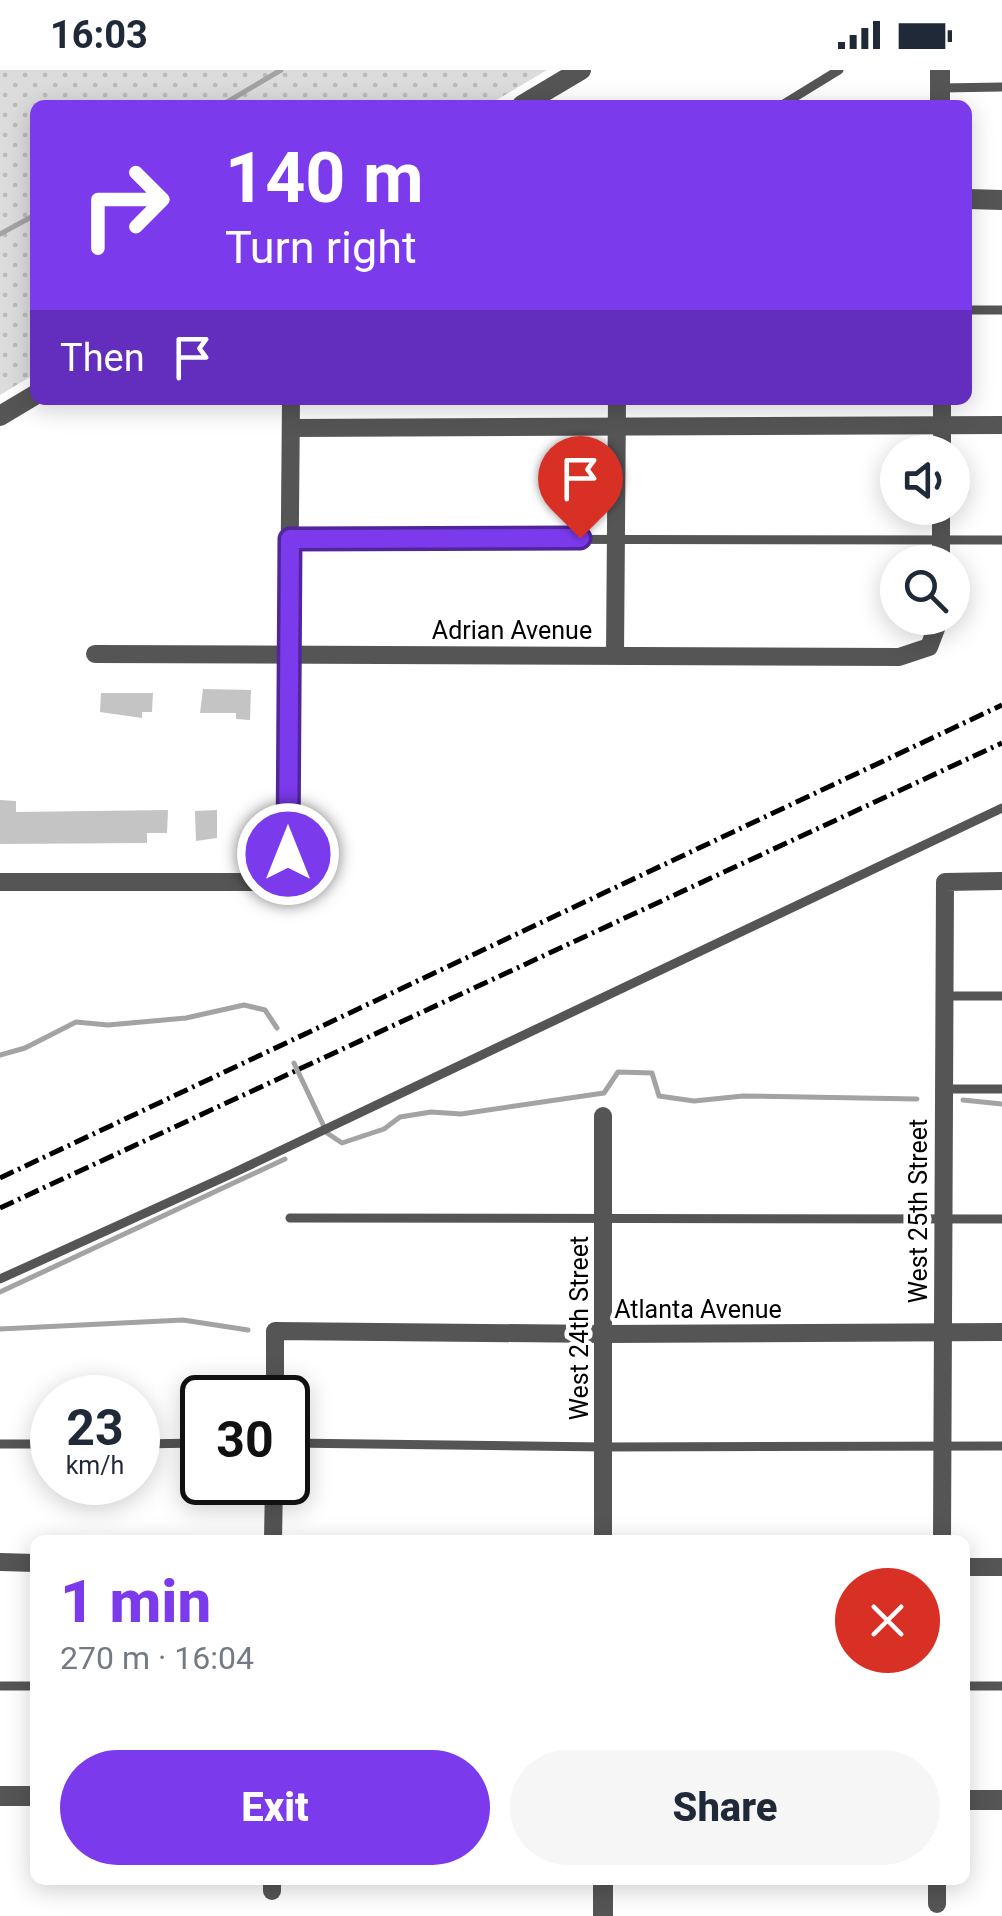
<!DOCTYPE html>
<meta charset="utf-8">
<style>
body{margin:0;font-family:Roboto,sans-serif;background:#f6f6f7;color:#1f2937;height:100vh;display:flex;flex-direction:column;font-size:38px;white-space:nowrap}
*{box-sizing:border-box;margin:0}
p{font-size:32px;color:#747a83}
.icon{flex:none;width:55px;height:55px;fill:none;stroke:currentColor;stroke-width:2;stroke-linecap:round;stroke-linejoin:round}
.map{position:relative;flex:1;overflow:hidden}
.panel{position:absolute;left:30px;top:1465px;width:940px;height:350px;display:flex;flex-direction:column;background:#fff;border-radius:15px;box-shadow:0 5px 25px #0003}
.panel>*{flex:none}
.top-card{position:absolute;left:30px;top:30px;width:942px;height:305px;border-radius:15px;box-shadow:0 5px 25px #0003;background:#7c3aed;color:#fff;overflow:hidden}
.tools{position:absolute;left:880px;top:365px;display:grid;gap:20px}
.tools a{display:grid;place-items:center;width:90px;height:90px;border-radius:50%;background:#fff;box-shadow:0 5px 25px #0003;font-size:50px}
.speed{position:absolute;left:30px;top:1305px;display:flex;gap:20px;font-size:50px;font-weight:700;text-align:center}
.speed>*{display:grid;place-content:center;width:130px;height:130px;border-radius:50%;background:#fff;box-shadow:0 5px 25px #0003;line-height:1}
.speed small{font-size:25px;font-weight:400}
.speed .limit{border:5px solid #111;border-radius:15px;background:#fff;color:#111}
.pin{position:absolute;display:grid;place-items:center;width:85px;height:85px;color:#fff;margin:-102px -42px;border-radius:50% 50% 50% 0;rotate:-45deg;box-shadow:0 0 10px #0007}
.pin .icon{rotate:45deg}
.me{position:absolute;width:110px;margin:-55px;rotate:0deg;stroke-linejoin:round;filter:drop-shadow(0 0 8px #0008)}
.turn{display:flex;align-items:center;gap:35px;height:210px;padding:0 30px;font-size:45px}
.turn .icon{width:130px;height:130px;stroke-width:2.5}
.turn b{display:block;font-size:70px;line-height:85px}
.then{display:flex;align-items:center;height:95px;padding:0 30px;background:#0003;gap:20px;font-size:38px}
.round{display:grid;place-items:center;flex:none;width:105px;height:105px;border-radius:52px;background:#f6f6f7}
.overview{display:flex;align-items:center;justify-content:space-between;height:170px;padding:0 30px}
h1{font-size:60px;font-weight:800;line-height:75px;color:#7c3aed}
.cta{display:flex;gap:20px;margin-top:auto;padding:20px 30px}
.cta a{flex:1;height:115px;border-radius:60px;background:#7c3aed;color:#fff;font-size:40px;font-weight:800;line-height:115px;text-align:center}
.cta a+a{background:#f6f6f7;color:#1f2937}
.status{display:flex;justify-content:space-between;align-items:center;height:70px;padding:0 50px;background:#fff;direction:ltr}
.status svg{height:28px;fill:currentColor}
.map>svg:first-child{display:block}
</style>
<div class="status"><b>16:03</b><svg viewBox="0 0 49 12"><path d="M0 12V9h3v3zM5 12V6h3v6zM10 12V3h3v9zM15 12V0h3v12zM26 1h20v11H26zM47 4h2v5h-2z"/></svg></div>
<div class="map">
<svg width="1002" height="1846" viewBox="0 0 1002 1846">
<defs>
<pattern id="grass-dots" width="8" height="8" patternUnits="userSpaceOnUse" patternTransform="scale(2.5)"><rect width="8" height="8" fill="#dcdcdc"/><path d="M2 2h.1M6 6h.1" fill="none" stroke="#bbb" stroke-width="1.8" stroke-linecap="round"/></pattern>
</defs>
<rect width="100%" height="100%" fill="#fff"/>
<path fill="url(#grass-dots)" d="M 0,0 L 547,0 L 488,35 L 35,35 L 35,304 L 0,325 Z"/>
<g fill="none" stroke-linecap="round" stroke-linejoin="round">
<g stroke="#a3a3a3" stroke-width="5">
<path d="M 222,35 L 281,0"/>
<path d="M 0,164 L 35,145"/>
<path d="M 0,985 L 25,978 L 76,952 L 108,955 L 186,948 L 244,935 L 265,940 L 277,958"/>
<path d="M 294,993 L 327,1063 L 342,1073 L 384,1059 L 400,1047 L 431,1042 L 461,1044 L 604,1023 L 618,1002 L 652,1003 L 659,1026 L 694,1031 L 743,1026 L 917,1029"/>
<path d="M 963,1030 L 1002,1034"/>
<path d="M 0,1222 L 285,1089"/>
<path d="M 0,1259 L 183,1250 L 248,1260"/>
</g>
</g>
<g fill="#c4c4c4">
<path d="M 203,619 L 251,620 L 250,650 L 236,649 L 236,643 L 200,643 Z"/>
<path d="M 101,623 L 153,623 L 152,642 L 142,642 L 142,648 L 100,642 Z"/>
<path d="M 0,730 L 16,731 L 16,742 L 168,740 L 167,763 L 147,763 L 147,773 L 0,774 Z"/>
<path d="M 217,740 L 217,768 L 196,771 L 195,741 Z"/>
</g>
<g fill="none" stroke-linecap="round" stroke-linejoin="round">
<g stroke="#555" stroke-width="9">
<path d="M 940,18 L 1002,17"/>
<path d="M 782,35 L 839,0"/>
<path d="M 968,240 L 1002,240"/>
<path d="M 290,469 L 1002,470"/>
<path d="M 944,926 L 1002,926"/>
<path d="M 945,1019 L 1002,1019"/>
<path d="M 290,1148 L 1002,1149"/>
<path d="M 0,1209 L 229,1105 L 1002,738"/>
<path d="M 288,1373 L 604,1377 L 1002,1376"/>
<path d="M 0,1374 L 52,1374"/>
<path d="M 138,1374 L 202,1373"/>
<path d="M 0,1616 L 35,1616"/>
<path d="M 965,1616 L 1002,1616"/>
</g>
<g stroke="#555" stroke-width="18">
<path d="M 292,358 L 1002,355"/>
<path d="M 942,382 L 942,330"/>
<path d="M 941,492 L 941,438"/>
<path d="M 95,584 L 899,587 L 929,577 L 940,548"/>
<path d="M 615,585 L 617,330"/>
<path d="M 0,812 L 252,812 L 274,806 L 287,783 L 291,330"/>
<path d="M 275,1328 L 275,1261 L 605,1264 L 1002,1262"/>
<path d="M 273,1470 L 274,1412"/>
<path d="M 603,1470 L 603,1046"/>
<path d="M 942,1470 L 945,812 L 1002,811"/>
<path d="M 0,1492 L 35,1493"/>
<path d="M 965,1497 L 1002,1497"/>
<path d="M 272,1821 L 272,1810"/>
<path d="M 937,1834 L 937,1810"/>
</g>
<g stroke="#555" stroke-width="20">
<path d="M 940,0 L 940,35"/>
<path d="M 522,35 L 581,0"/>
<path d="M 968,129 L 1002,130"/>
<path d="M 0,346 L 35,325"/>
<path d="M 0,1726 L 35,1726"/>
<path d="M 965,1730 L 1002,1730"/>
<path d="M 603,1846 L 603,1810"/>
</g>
<g stroke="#000" stroke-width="5" stroke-dasharray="15 5 2.5 5" stroke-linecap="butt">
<path d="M 0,1108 L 1002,635"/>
<path d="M 0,1138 L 1002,673"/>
</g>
</g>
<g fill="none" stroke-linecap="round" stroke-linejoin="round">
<g stroke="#51269a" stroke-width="25">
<path id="route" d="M 288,784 L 290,469 L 580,468"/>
</g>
<use href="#route" stroke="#7c3aed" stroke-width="18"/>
</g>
<g text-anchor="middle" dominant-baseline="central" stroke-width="9" stroke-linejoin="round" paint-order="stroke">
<g font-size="25" fill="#000" stroke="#fff">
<text x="512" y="560">Adrian Avenue</text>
<text transform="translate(918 1141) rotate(-90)">West 25th Street</text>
<text x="698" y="1239">Atlanta Avenue</text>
<text transform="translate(579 1258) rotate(-90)">West 24th Street</text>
</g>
</g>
</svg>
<div class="tools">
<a><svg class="icon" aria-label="sound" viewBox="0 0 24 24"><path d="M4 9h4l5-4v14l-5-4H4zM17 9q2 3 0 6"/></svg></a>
<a><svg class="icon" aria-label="search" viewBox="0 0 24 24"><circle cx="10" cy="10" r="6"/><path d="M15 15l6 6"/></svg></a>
</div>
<div class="speed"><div>23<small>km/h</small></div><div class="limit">30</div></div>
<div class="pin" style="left:580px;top:468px;background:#d93025"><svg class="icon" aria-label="arrive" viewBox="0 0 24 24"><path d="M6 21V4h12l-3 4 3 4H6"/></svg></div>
<svg class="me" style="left:288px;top:784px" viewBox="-20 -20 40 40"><circle r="17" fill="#7c3aed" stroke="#fff" stroke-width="3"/><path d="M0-11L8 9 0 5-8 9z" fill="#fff"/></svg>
<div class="top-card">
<div class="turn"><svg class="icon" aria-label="right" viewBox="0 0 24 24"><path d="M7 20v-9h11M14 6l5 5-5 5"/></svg><div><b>140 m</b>Turn right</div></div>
<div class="then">Then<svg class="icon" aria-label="arrive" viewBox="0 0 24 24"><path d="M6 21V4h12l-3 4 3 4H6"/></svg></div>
</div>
<section class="panel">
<div class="overview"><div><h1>1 min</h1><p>270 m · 16:04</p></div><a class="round" style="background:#d93025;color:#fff"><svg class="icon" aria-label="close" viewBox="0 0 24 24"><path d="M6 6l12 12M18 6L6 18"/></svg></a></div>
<div class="cta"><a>Exit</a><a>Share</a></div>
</section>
</div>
